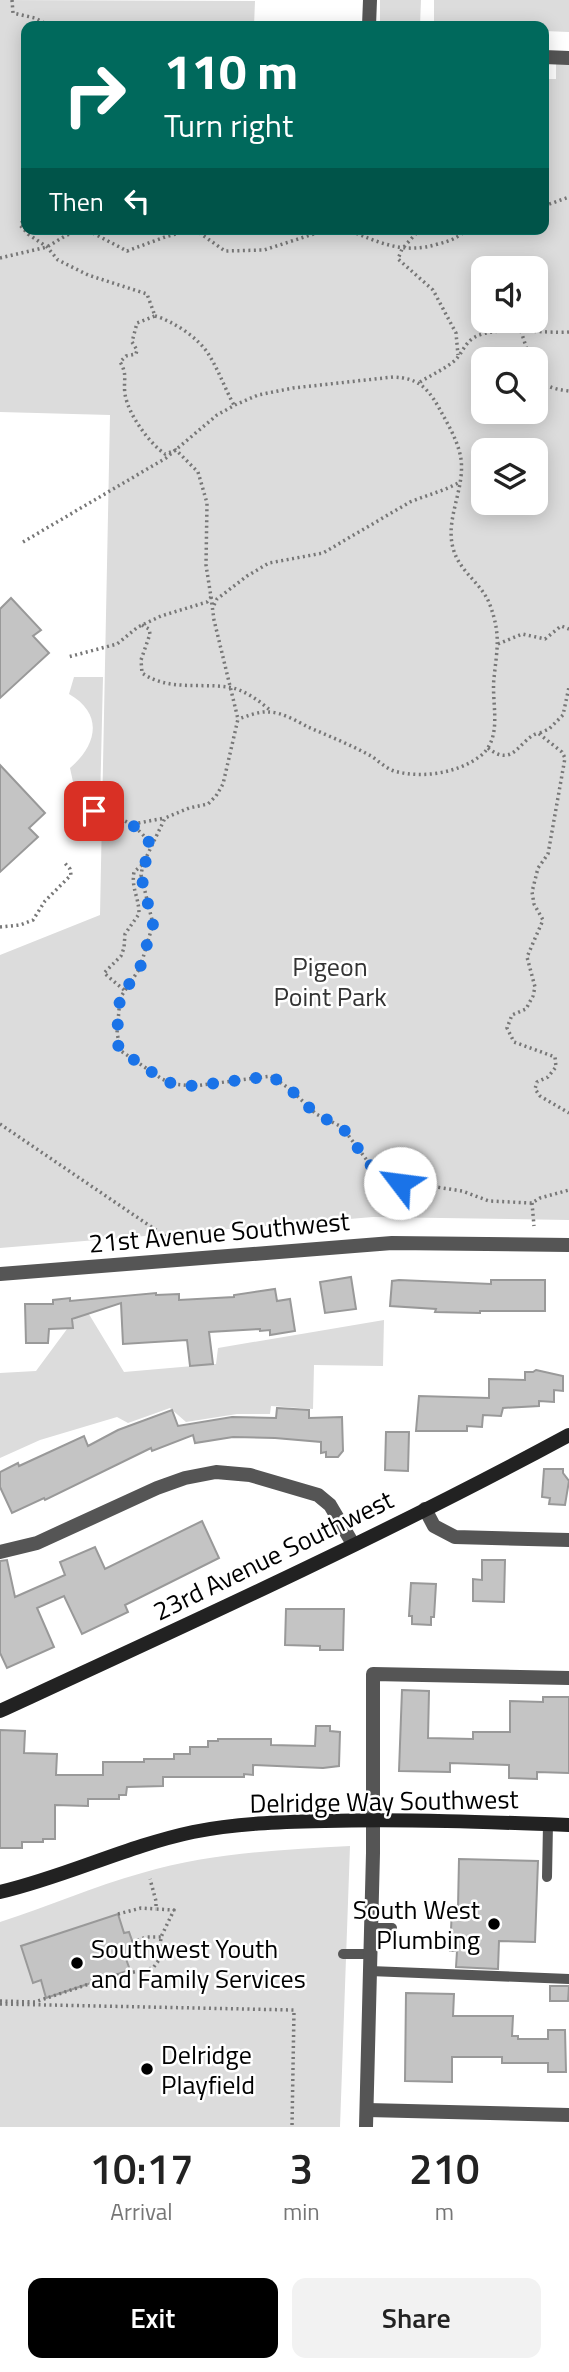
<!DOCTYPE html>
<style>
body{margin:0;font-family:"Titillium Web",sans-serif;background:#f2f2f2;color:#222;height:100vh;display:flex;flex-direction:column;font-size:26px;white-space:nowrap}
*{box-sizing:border-box;margin:0}
p{font-size:23px;color:#767676}
.icon{flex:none;width:38px;height:38px;fill:none;stroke:currentColor;stroke-width:2;stroke-linecap:round;stroke-linejoin:round}
.map{position:relative;height:2127px;overflow:hidden}
.panel{display:flex;flex-direction:column;background:#fff;flex:1}
.panel>*{flex:none}
.hud{position:absolute;left:21px;top:21px;width:528px;height:214px;border-radius:14px;box-shadow:0 4px 18px #0003;background:#00695c;color:#fff;overflow:hidden}
.controls{position:absolute;left:471px;top:256px;display:grid;gap:14px}
.controls a{display:grid;place-items:center;width:77px;height:77px;border-radius:14px;background:#fff;box-shadow:0 4px 18px #0003;font-size:35px}
.pin{position:absolute;display:grid;place-items:center;width:60px;height:60px;color:#fff;margin:-30px;border-radius:14px;box-shadow:0 4px 10px #0006}
.me{position:absolute;width:77px;margin:-38px;rotate:300deg;stroke-linejoin:round;filter:drop-shadow(0 0 5px #0008)}
.turn{display:flex;align-items:center;gap:24px;height:147px;padding:0 28px;font-size:32px}
.turn .icon{width:91px;height:91px;stroke-width:2.5}
.turn b{display:block;font-size:49px;line-height:60px}
.then{display:flex;align-items:center;height:66px;padding:0 28px;background:#0003;gap:14px;font-size:26px}
.eta{display:flex;justify-content:space-evenly;align-items:center;height:119px;text-align:center}
.eta b{font-size:42px;font-weight:600;line-height:49px}
.primary-button{display:flex;gap:14px;margin-top:auto;padding:14px 28px}
.primary-button a{flex:1;height:80px;border-radius:14px;background:#000;color:#fff;font-size:28px;font-weight:600;line-height:80px;text-align:center}
.primary-button a+a{background:#f2f2f2;color:#222}
.map>svg:first-child{display:block}
</style>
<div class="map">
<svg width="569" height="2127" viewBox="0 0 569 2127">
<rect width="100%" height="100%" fill="#fff"/>
<g fill="#dcdcdc" fill-rule="evenodd">
<path d="M 0,0 L 255,1 L 254,26 L 26,26 L 26,229 L 544,229 L 544,79 L 556,79 L 556,52 L 569,52 L 569,1220 L 373,1217 L 0,1248 L 0,955 L 100,915 L 110,415 L 0,412 ZM 483,268 L 536,268 L 536,320 L 483,320 ZM 483,359 L 536,359 L 536,411 L 483,411 ZM 483,450 L 536,450 L 536,502 L 483,502 Z"/>
<path d="M 380,0 L 421,0 L 420,26 L 380,26 Z"/>
<path d="M 434,0 L 569,0 L 569,32 L 544,31 L 544,26 L 434,26 Z"/>
<path d="M 74,677 L 103,677 L 100,805 L 78,805 L 70,768 C 97,745 104,714 69,694 Z"/>
<path d="M 84,1306 L 124,1372 L 216,1364 L 218,1348 L 384,1320 L 383,1366 L 314,1365 L 313,1409 L 271,1406 L 270,1414 L 237,1414 L 186,1422 L 170,1408 L 128,1423 L 117,1417 L 40,1440 L 0,1458 L 0,1373 L 36,1371 Z"/>
<path d="M 350,1846 L 340,2127 L 0,2127 L 0,1922 C 48,1907 94,1886 142,1873 C 210,1853 279,1850 350,1846 Z"/>
</g>
<g fill="#c4c4c4" stroke="#999" stroke-width="2">
<path d="M 11,598 L 41,630 L 33,636 L 49,653 L 0,698 L 0,609 Z"/>
<path d="M 0,765 L 45,813 L 29,828 L 38,837 L 0,872 Z"/>
<path d="M 351,1277 L 356,1309 L 325,1313 L 320,1282 Z"/>
<path d="M 399,1280 L 491,1284 L 491,1280 L 545,1280 L 545,1311 L 480,1311 L 480,1313 L 435,1312 L 436,1309 L 390,1306 L 392,1281 Z"/>
<path d="M 275,1289 L 277,1301 L 290,1299 L 295,1331 L 270,1335 L 270,1330 L 260,1331 L 260,1329 L 209,1332 L 213,1364 L 190,1366 L 187,1340 L 123,1344 L 121,1303 L 72,1319 L 73,1328 L 49,1329 L 48,1343 L 26,1343 L 25,1304 L 53,1304 L 53,1300 L 70,1298 L 70,1301 L 156,1293 L 156,1295 L 179,1294 L 179,1300 L 234,1297 L 234,1295 Z"/>
<path d="M 536,1370 L 563,1376 L 563,1391 L 554,1390 L 554,1402 L 539,1401 L 539,1406 L 503,1408 L 501,1416 L 483,1415 L 482,1427 L 467,1426 L 467,1431 L 416,1431 L 419,1396 L 489,1398 L 489,1379 L 525,1380 L 525,1372 L 533,1372 Z"/>
<path d="M 277,1408 L 309,1410 L 309,1418 L 342,1417 L 343,1451 L 338,1457 L 326,1457 L 326,1452 L 321,1453 L 321,1442 L 275,1438 L 233,1437 L 195,1443 L 193,1435 L 152,1451 L 151,1448 L 45,1500 L 44,1498 L 12,1513 L 0,1487 L 0,1472 L 18,1463 L 19,1466 L 84,1436 L 88,1446 L 118,1430 L 172,1410 L 178,1426 L 232,1417 L 276,1418 Z"/>
<path d="M 386,1432 L 409,1432 L 408,1471 L 385,1470 Z"/>
<path d="M 544,1469 L 563,1469 L 563,1473 L 569,1481 L 565,1505 L 549,1504 L 550,1498 L 542,1497 Z"/>
<path d="M 202,1521 L 219,1558 L 125,1605 L 128,1612 L 82,1634 L 64,1596 L 37,1608 L 54,1647 L 7,1668 L 0,1653 L 0,1561 L 7,1560 L 15,1597 L 65,1575 L 60,1562 L 95,1547 L 105,1569 Z"/>
<path d="M 482,1560 L 505,1560 L 504,1602 L 473,1601 L 473,1579 L 482,1580 Z"/>
<path d="M 411,1583 L 436,1584 L 434,1617 L 431,1617 L 431,1625 L 412,1624 L 412,1616 L 409,1616 Z"/>
<path d="M 286,1609 L 344,1609 L 343,1650 L 320,1650 L 320,1646 L 285,1645 Z"/>
<path d="M 402,1690 L 429,1691 L 428,1738 L 473,1739 L 473,1732 L 510,1732 L 510,1701 L 543,1702 L 543,1697 L 569,1697 L 569,1773 L 537,1772 L 537,1779 L 509,1778 L 509,1765 L 450,1763 L 450,1772 L 399,1771 Z"/>
<path d="M 316,1726 L 330,1726 L 330,1731 L 340,1732 L 339,1766 L 323,1768 L 253,1765 L 253,1775 L 244,1774 L 244,1777 L 163,1777 L 163,1786 L 127,1787 L 126,1795 L 119,1795 L 119,1799 L 88,1799 L 88,1806 L 55,1805 L 55,1839 L 43,1839 L 43,1842 L 22,1842 L 22,1848 L 0,1848 L 0,1730 L 25,1731 L 24,1753 L 57,1754 L 56,1775 L 103,1775 L 103,1762 L 144,1762 L 144,1759 L 174,1759 L 174,1754 L 190,1754 L 190,1747 L 208,1747 L 208,1741 L 218,1741 L 218,1739 L 271,1739 L 271,1745 L 315,1746 Z"/>
<path d="M 459,1859 L 538,1861 L 535,1942 L 499,1941 L 498,1969 L 456,1967 L 457,1951 L 450,1951 L 452,1908 L 458,1908 Z"/>
<path d="M 118,1914 L 124,1933 L 129,1932 L 136,1952 L 125,1956 L 130,1970 L 46,1998 L 41,1980 L 33,1983 L 21,1946 Z"/>
<path d="M 550,1986 L 569,1986 L 568,2001 L 550,2001 Z"/>
<path d="M 406,1993 L 454,1994 L 453,2016 L 513,2016 L 512,2036 L 518,2036 L 518,2039 L 548,2039 L 548,2030 L 565,2030 L 566,2072 L 548,2072 L 548,2063 L 502,2063 L 502,2057 L 452,2057 L 452,2082 L 405,2081 Z"/>
</g>
<g fill="none" stroke-linecap="round" stroke-linejoin="round">
<g stroke="#777" stroke-width="3.5" stroke-dasharray="2 3.5" stroke-linecap="butt">
<path d="M 12,0 L 13,13 L 35,18 L 50,26"/>
<path d="M 544,206 L 569,197"/>
<path d="M 26,217 L 20,225 L 28,234 L 47,247 L 58,260 L 88,275 L 147,294 L 155,316 L 137,323 L 132,342 L 137,350 L 136,354 L 126,356 L 120,362 C 128,375 123,380 125,394 C 128,414 149,443 165,454 L 176,450 L 198,472 L 207,503 L 206,565 L 211,597 L 207,602 L 161,616 L 138,627 L 117,644 L 68,657"/>
<path d="M 346,229 C 378,242 403,255 438,244 C 450,241 458,238 467,229"/>
<path d="M 420,229 L 402,249 L 398,259 L 433,290 L 456,333 L 458,355"/>
<path d="M 0,258 L 47,247 L 65,236 L 80,230 L 89,231 L 127,251 L 165,237 L 194,229 L 225,251 L 264,250 L 329,229"/>
<path d="M 155,316 C 173,321 199,338 209,355 C 219,371 225,389 234,405"/>
<path d="M 521,331 L 530,359"/>
<path d="M 536,371 C 542,387 554,389 569,391"/>
<path d="M 420,382 C 431,375 443,370 453,362 C 462,355 464,343 475,337 C 498,325 543,334 569,332"/>
<path d="M 23,542 L 166,458 L 217,415 L 235,405 L 258,395 L 293,388 L 393,377 C 417,378 426,386 438,406 C 447,423 458,440 461,459 C 465,489 445,519 453,548 C 459,572 482,583 490,605 C 501,635 497,649 494,678 C 491,704 504,739 479,757 C 457,773 424,778 398,772 C 387,770 379,761 371,756 C 351,745 329,736 308,727 C 297,721 281,712 269,712 C 259,711 248,716 238,719"/>
<path d="M 211,597 L 214,620 L 238,719 L 223,784 L 216,796 L 208,804 L 189,808 L 165,818 L 143,864 L 141,875 L 153,924 L 140,968 L 120,998 L 117,1033 L 121,1051 L 162,1079 L 173,1084 L 194,1086 L 271,1076 L 290,1089 L 316,1114 L 342,1127 L 372,1167 L 391,1180 L 462,1191 L 489,1201 L 532,1203 L 540,1198 L 569,1190"/>
<path d="M 214,605 L 217,599 L 247,576 L 269,563 L 323,553 L 410,502 C 427,495 444,491 460,482"/>
<path d="M 142,625 L 149,629 L 150,634 L 141,660 L 142,673 C 168,691 199,683 228,687 C 243,689 260,701 271,711"/>
<path d="M 498,644 L 522,634 L 545,639 L 561,626 L 569,629"/>
<path d="M 540,733 L 549,729 L 563,715 L 569,687"/>
<path d="M 488,748 C 514,769 519,739 538,733 L 562,752 L 565,758 L 548,854 L 538,868 L 532,892 L 534,904 L 543,920 L 527,957 L 535,987 L 533,996 L 526,1009 L 512,1015 L 507,1028 L 514,1042 L 555,1057 L 556,1067 L 548,1077 L 537,1082 L 535,1089 L 540,1096 L 569,1113"/>
<path d="M 66,812 C 102,811 130,814 151,845"/>
<path d="M 133,824 L 165,818"/>
<path d="M 0,927 L 20,925 L 33,920 L 45,901 L 71,875 L 70,869 L 63,861"/>
<path d="M 124,990 L 104,973 L 121,956 L 124,948 L 125,934 L 139,914 C 139,897 131,888 134,872 L 143,864"/>
<path d="M 0,1124 L 175,1243"/>
<path d="M 532,1203 L 534,1226"/>
<path d="M 118,1914 L 141,1908 L 156,1909"/>
<path d="M 132,1942 L 147,1937 L 161,1937"/>
<path d="M 0,2001 L 35,2002 L 110,1977 L 153,1968 L 159,1960 L 161,1937 L 174,1910 L 156,1909 L 156,1901 L 150,1879"/>
<path d="M 0,2004 L 294,2010 L 292,2127"/>
</g>
<g stroke="#555" stroke-width="10">
<path d="M 547,1877 L 548,1824"/>
<path d="M 371,1928 L 392,1928"/>
<path d="M 343,1954 L 370,1954"/>
<path d="M 370,1971 L 569,1979"/>
</g>
<g stroke="#555" stroke-width="14">
<path d="M 369,26 L 370,0"/>
<path d="M 544,57 L 569,58"/>
<path d="M 0,1274 L 392,1243 L 569,1245"/>
<path d="M 425,1509 L 434,1526 L 455,1537 L 569,1540"/>
<path d="M 0,1552 L 37,1543 L 157,1488 L 185,1478 L 216,1472 L 250,1475 L 318,1495 L 330,1505 L 353,1544"/>
<path d="M 367,2110 L 569,2115"/>
<path d="M 366,2127 L 373,1853 L 373,1674 L 569,1678"/>
</g>
<g stroke="#222" stroke-width="14">
<path d="M 0,1711 C 191,1623 384,1535 569,1435"/>
<path d="M 0,1892 C 65,1877 127,1846 193,1832 C 236,1823 281,1822 325,1821 C 406,1819 488,1822 569,1825"/>
</g>
</g>
<g fill="none" stroke-linecap="round" stroke-linejoin="round">
<path stroke="#1a73e8" stroke-width="12" stroke-dasharray="0 21.6" d="M 94,811 C 119,814 137,824 151,845 L 141,876 L 153,924 L 140,968 L 120,998 L 117,1033 L 117,1043 L 121,1051 L 162,1079 L 173,1084 L 194,1086 L 271,1076 L 290,1089 L 316,1114 L 342,1127 L 372,1167 L 391,1180 L 400,1183"/>
</g>
<g fill="#000" stroke="#fff" stroke-width="2.5">
<circle cx="494" cy="1924" r="7"/>
<circle cx="77" cy="1963" r="7"/>
<circle cx="147" cy="2069" r="7"/>
</g>
<g text-anchor="middle" dominant-baseline="central" stroke-width="5" stroke-linejoin="round" paint-order="stroke">
<g font-size="26" fill="#333" stroke="#fff">
<text x="330" y="966">Pigeon<tspan x="330" dy="30">Point Park</tspan></text>
</g>
<g font-size="26" fill="#000" stroke="#fff">
<text transform="translate(219 1232) rotate(-5)">21st Avenue Southwest</text>
<text transform="translate(273 1555) rotate(-26)">23rd Avenue Southwest</text>
<text transform="translate(384 1801) rotate(-1)">Delridge Way Southwest</text>
</g>
<g font-size="26" fill="#000" stroke="#fff" text-anchor="start">
<text x="480" y="1909" text-anchor="end">South West<tspan x="480" dy="30">Plumbing</tspan></text>
<text x="91" y="1948">Southwest Youth<tspan x="91" dy="30">and Family Services</tspan></text>
<text x="161" y="2054">Delridge<tspan x="161" dy="30">Playfield</tspan></text>
</g>
</g>
</svg>
<div class="controls">
<a><svg class="icon" aria-label="sound" viewBox="0 0 24 24"><path d="M4 9h4l5-4v14l-5-4H4zM17 9q2 3 0 6"/></svg></a>
<a><svg class="icon" aria-label="search" viewBox="0 0 24 24"><circle cx="10" cy="10" r="6"/><path d="M15 15l6 6"/></svg></a>
<a><svg class="icon" aria-label="layers" viewBox="0 0 24 24"><path d="M12 4l9 5-9 5-9-5zM3 14l9 5 9-5"/></svg></a>
</div>
<div class="pin" style="left:94px;top:811px;background:#d93025"><svg class="icon" aria-label="arrive" viewBox="0 0 24 24"><path d="M6 21V4h12l-3 4 3 4H6"/></svg></div>
<svg class="me" style="left:400px;top:1183px" viewBox="-20 -20 40 40"><circle r="19" fill="#fff"/><path d="M0-13L10 11 0 6-10 11z" fill="#1a73e8"/></svg>
<div class="hud">
<div class="turn"><svg class="icon" aria-label="right" viewBox="0 0 24 24"><path d="M7 20v-9h11M14 6l5 5-5 5"/></svg><div><b>110 m</b>Turn right</div></div>
<div class="then">Then<svg class="icon" aria-label="left" viewBox="0 0 24 24"><path d="M17 20v-9H6M10 6l-5 5 5 5"/></svg></div>
</div>
</div>
<section class="panel">
<div class="eta">
<div><b>10:17</b><p>Arrival</p></div>
<div><b>3</b><p>min</p></div>
<div><b>210</b><p>m</p></div>
</div>
<div class="primary-button"><a>Exit</a><a>Share</a></div>
</section>
